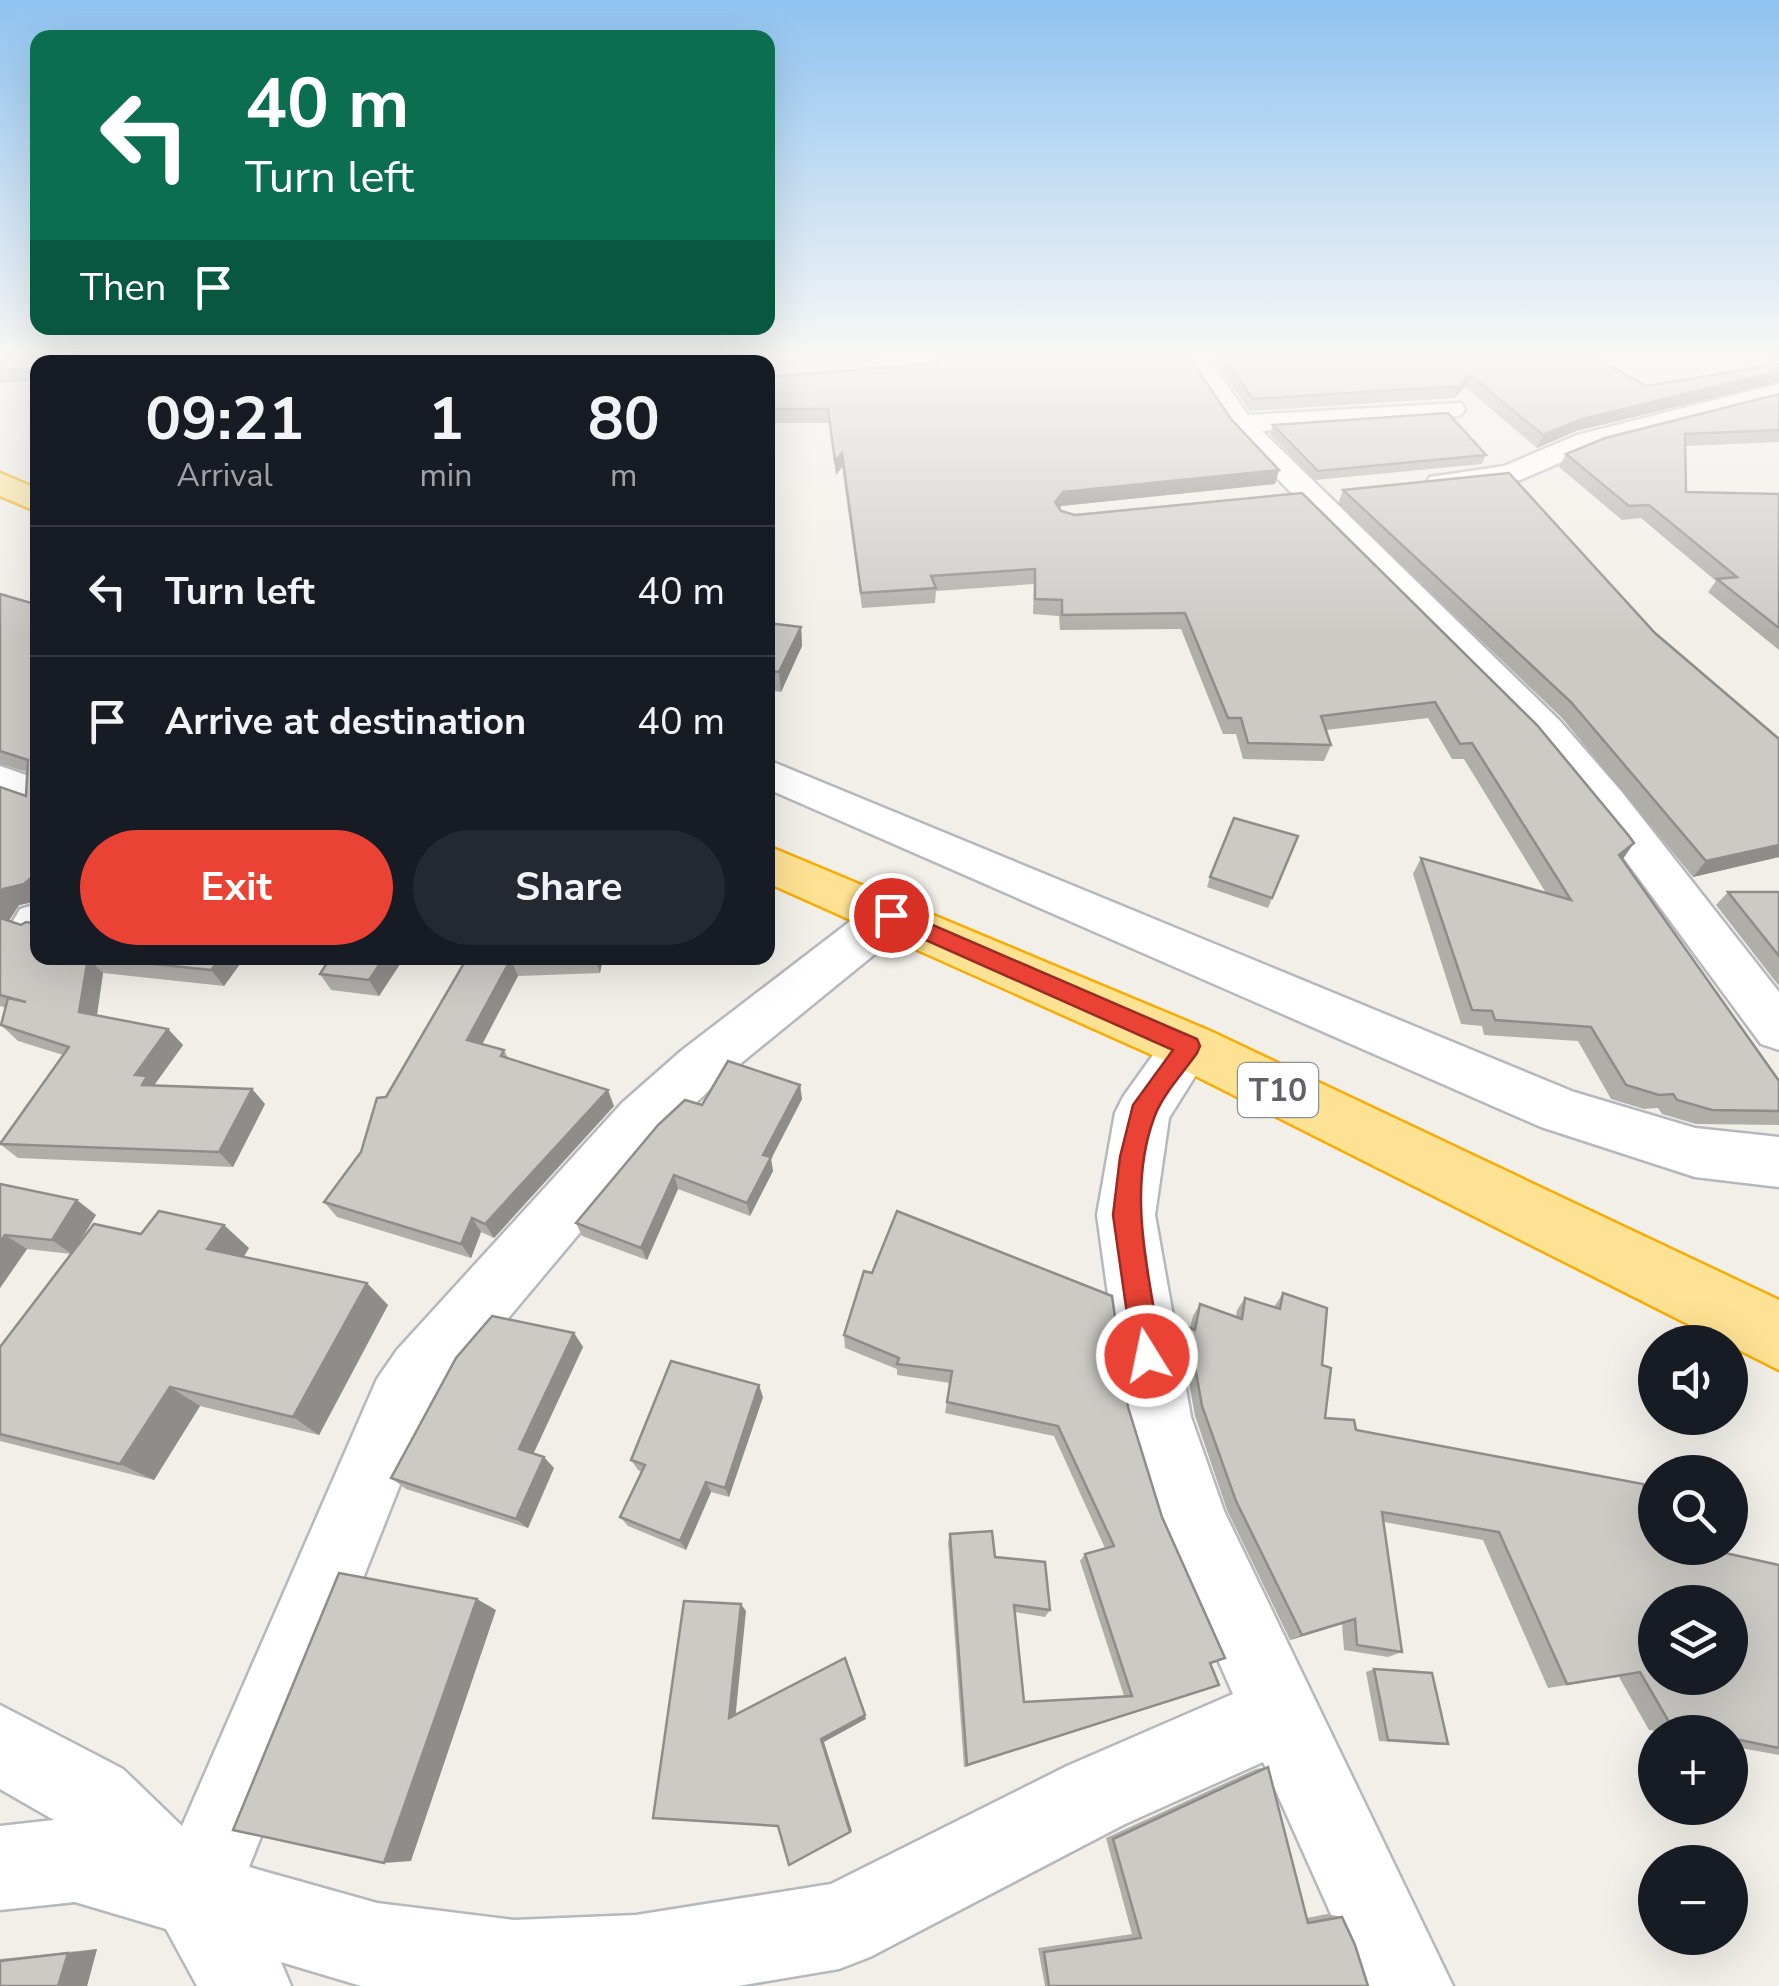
<!DOCTYPE html>
<meta charset="utf-8">
<style>
body{margin:0;font-family:"Nunito Sans",sans-serif;background:#242831;color:#f1f3f6;height:100vh;display:flex;flex-direction:column;font-size:38px;white-space:nowrap}
*{box-sizing:border-box;margin:0}
p{font-size:32px;color:#9ea1a6}
.icon{flex:none;width:55px;height:55px;fill:none;stroke:currentColor;stroke-width:2;stroke-linecap:round;stroke-linejoin:round}
.map{position:relative;flex:1;overflow:hidden}
.panel{position:absolute;left:30px;top:355px;width:745px;height:610px;display:flex;flex-direction:column;background:#171b24;border-radius:20px;box-shadow:0 10px 40px #0002}
.panel>*{flex:none}
.guide{position:absolute;left:30px;top:30px;width:745px;height:305px;border-radius:20px;box-shadow:0 10px 40px #0002;background:#0b6e4f;color:#fff;overflow:hidden}
.fabs{position:absolute;left:1638px;top:1325px;display:grid;gap:20px}
.fabs a{display:grid;place-items:center;width:110px;height:110px;border-radius:50%;background:#171b24;box-shadow:0 10px 40px #0002;font-size:50px}
.pin{position:absolute;display:grid;place-items:center;width:85px;height:85px;color:#fff;margin:-42px;border:5px solid #fff;border-radius:50%;box-shadow:0 2px 10px #0007}
.me{position:absolute;width:110px;margin:-55px;rotate:350deg;stroke-linejoin:round;filter:drop-shadow(0 0 8px #0008)}
.turn{display:flex;align-items:center;gap:35px;height:210px;padding:0 50px;font-size:45px}
.turn .icon{width:130px;height:130px;stroke-width:2.5}
.turn b{display:block;font-size:70px;line-height:85px}
.then{display:flex;align-items:center;height:95px;padding:0 50px;background:#0003;gap:20px;font-size:38px}
.eta{display:flex;justify-content:space-evenly;align-items:center;height:170px;text-align:center}
.eta b{font-size:60px;font-weight:700;line-height:70px}
.cta{display:flex;gap:20px;margin-top:auto;padding:20px 50px}
.cta a{flex:1;height:115px;border-radius:60px;background:#ea4335;color:#fff;font-size:40px;font-weight:700;line-height:115px;text-align:center}
.cta a+a{background:#242831;color:#f1f3f6}
ul{padding:0;list-style:none}
li{display:flex;align-items:center;gap:30px;height:130px;padding:0 50px;border-top:2px solid #363941}
li div{flex:1}
li b{display:block;font-size:38px}
li em{font-style:normal}
.map>svg:first-child{display:block}
</style>
<div class="map">
<svg width="1779" height="1986" viewBox="0 0 1779 1986">
<rect width="100%" height="100%" fill="#f1efe8"/>
<g fill="none" stroke-linecap="round" stroke-linejoin="round">
<g stroke="#b5b8bc" stroke-width="5">
<g id="street">
<path d="M 278,357 L 303,357 L 300,362 L 276,362 Z"/>
<path d="M 593,357 L 618,357 L 617,362 L 593,362 Z"/>
<path d="M 1182,357 L 1207,357 L 1248,415 L 1461,403 L 1465,409 L 1461,415 L 1451,417 L 1262,431 L 1559,720 L 1621,791 L 1779,992 L 1779,1050 L 1761,1044 L 1562,774 L 1531,738 L 1230,430 Z"/>
<path d="M 1779,384 L 1779,400 L 1597,447 L 1520,480 L 1441,492 L 1430,489 L 1426,483 L 1430,477 L 1504,466 L 1577,435 Z"/>
<path d="M 768,760 L 1574,1092 L 1695,1128 L 1779,1137 L 1779,1187 L 1695,1177 L 1541,1127 L 768,789 Z"/>
<path d="M 0,766 L 38,779 L 38,810 L 0,795 Z"/>
<path d="M 891,898 L 908,903 L 914,915 L 908,927 L 719,1081 L 660,1137 L 443,1396 L 424,1424 L 249,1867 L 377,1903 L 514,1920 L 636,1915 L 831,1884 L 1067,1766 L 1233,1694 L 1158,1524 L 1125,1417 L 1097,1215 L 1115,1113 L 1123,1097 L 1170,1031 L 1188,1025 L 1206,1031 L 1214,1046 L 1169,1118 L 1155,1215 L 1191,1417 L 1224,1511 L 1453,1986 L 1363,1986 L 1263,1762 L 1125,1824 L 870,1957 L 839,1969 L 738,1986 L 361,1986 L 281,1962 L 291,1986 L 197,1986 L 166,1929 L 75,1902 L 0,1910 L 0,1826 L 54,1820 L 0,1789 L 0,1705 L 123,1769 L 182,1826 L 377,1379 L 397,1350 L 622,1103 L 681,1051 L 874,903 Z"/>
<path d="M 38,904 L 38,938 L 37,938 L 20,933 L 13,921 L 20,909 Z"/>
</g>
</g>
<g stroke="#f9ab00" stroke-width="5">
<g id="highway">
<path d="M 0,473 L 38,489 L 38,512 L 0,496 Z"/>
<path d="M 768,846 L 1208,1030 L 1779,1300 L 1779,1370 L 1168,1062 L 768,883 Z"/>
</g>
</g>
<use href="#street" fill="#fff" fill-rule="evenodd"/>
<use href="#highway" fill="#fde293" fill-rule="evenodd"/>
</g>
<g fill="#afaea9">
<path d="M 0,357 L 257,357 L 254,362 L 38,362 L 38,381 L 0,383 Z"/>
<path d="M 658,357 L 918,357 L 768,367 L 768,369 L 768,362 L 657,362 Z"/>
<path d="M 930,357 L 1189,357 L 1231,419 L 1279,470 L 1275,484 L 1061,506 L 1059,509 L 1061,511 L 1075,515 L 1302,493 L 1622,859 L 1779,1081 L 1779,1125 L 1696,1124 L 1662,1114 L 1658,1108 L 1644,1109 L 1611,1099 L 1578,1041 L 1484,1035 L 1482,1026 L 1461,1024 L 1413,874 L 1421,858 L 1546,893 L 1464,759 L 1452,759 L 1428,718 L 1326,730 L 1331,745 L 1324,761 L 1243,759 L 1236,734 L 1223,734 L 1181,629 L 1060,630 L 1059,616 L 1033,614 L 1034,584 L 936,591 L 935,603 L 862,608 L 842,467 L 836,475 L 829,423 L 768,423 L 768,377 L 937,363 Z"/>
<path d="M 1219,357 L 1646,386 L 1775,365 L 1769,362 L 1772,357 L 1779,357 L 1779,382 L 1576,431 L 1537,448 L 1465,387 L 1454,398 L 1250,411 L 1217,365 Z"/>
<path d="M 1779,394 L 1779,442 L 1685,446 L 1686,492 L 1779,494 L 1779,650 L 1708,592 L 1716,581 L 1641,518 L 1622,520 L 1559,467 L 1566,454 Z"/>
<path d="M 1273,425 L 1486,455 L 1482,464 L 1315,480 L 1270,434 Z"/>
<path d="M 1343,490 L 1779,857 L 1693,877 L 1562,718 L 1338,504 Z"/>
<path d="M 0,594 L 38,605 L 38,901 L 19,905 L 10,919 L 10,922 L 21,925 L 26,922 L 38,924 L 38,958 L 258,958 L 252,963 L 243,960 L 224,986 L 103,973 L 97,1015 L 168,1029 L 183,1045 L 155,1084 L 156,1085 L 252,1089 L 265,1104 L 233,1167 L 18,1158 L 0,1144 L 63,1055 L 18,1041 L 1,1025 L 6,1008 L 0,1006 L 0,787 L 26,796 L 27,772 L 0,764 Z"/>
<path d="M 768,623 L 801,627 L 802,646 L 781,692 L 768,690 Z"/>
<path d="M 1298,836 L 1268,908 L 1207,887 L 1210,877 Z"/>
<path d="M 1728,892 L 1779,892 L 1779,986 L 1716,905 Z"/>
<path d="M 330,958 L 404,958 L 379,996 L 331,990 L 320,974 Z"/>
<path d="M 467,958 L 603,958 L 600,973 L 518,976 L 482,1044 L 504,1050 L 508,1058 L 614,1106 L 494,1238 L 481,1232 L 471,1258 L 337,1217 L 324,1202 L 361,1152 L 386,1097 Z"/>
<path d="M 800,1085 L 802,1099 L 771,1159 L 773,1171 L 750,1216 L 678,1189 L 647,1260 L 582,1236 L 576,1223 L 702,1105 Z"/>
<path d="M 0,1184 L 96,1215 L 77,1246 L 141,1234 L 249,1248 L 244,1257 L 388,1305 L 319,1435 L 200,1406 L 154,1480 L 0,1441 L 0,1347 L 71,1254 L 27,1249 L 0,1288 Z"/>
<path d="M 1283,1293 L 1322,1365 L 1325,1418 L 1655,1537 L 1779,1565 L 1779,1755 L 1730,1746 L 1730,1732 L 1662,1732 L 1649,1730 L 1619,1677 L 1548,1688 L 1483,1540 L 1384,1522 L 1402,1652 L 1388,1657 L 1344,1650 L 1342,1624 L 1290,1640 L 1227,1510 L 1195,1416 L 1181,1339 L 1188,1327 L 1190,1328 L 1193,1316 L 1200,1304 L 1236,1317 L 1237,1310 L 1245,1298 L 1274,1307 Z"/>
<path d="M 574,1333 L 583,1347 L 533,1454 L 554,1468 L 528,1528 L 406,1489 L 391,1478 Z"/>
<path d="M 844,1335 L 1128,1407 L 1162,1517 L 1225,1658 L 1211,1664 L 1209,1689 L 964,1767 L 948,1542 L 950,1534 L 995,1557 L 1050,1610 L 1045,1617 L 1014,1612 L 1024,1702 L 1124,1696 L 1080,1561 L 1085,1554 L 1105,1548 L 1054,1436 L 945,1413 L 950,1383 L 897,1375 L 897,1369 L 845,1348 Z"/>
<path d="M 763,1397 L 729,1497 L 711,1492 L 686,1550 L 628,1526 L 620,1517 L 642,1472 L 638,1470 L 631,1460 Z"/>
<path d="M 1374,1669 L 1448,1744 L 1438,1745 L 1379,1741 L 1366,1672 Z"/>
<path d="M 1268,1767 L 1307,1918 L 1327,1914 L 1342,1917 L 1368,1986 L 1045,1986 L 1038,1948 L 1132,1934 L 1106,1838 L 1256,1769 Z"/>
<path d="M 97,1949 L 87,1986 L 0,1986 L 0,1959 Z"/>
</g>
<g fill="#8f8d8a">
<path d="M 244,357 L 257,357 L 254,362 L 241,362 Z"/>
<path d="M 1779,371 L 1779,382 L 1576,431 L 1537,448 L 1543,435 L 1582,419 Z"/>
<path d="M 1470,375 L 1465,387 L 1454,398 L 1459,386 Z"/>
<path d="M 842,453 L 842,467 L 836,475 L 835,461 Z"/>
<path d="M 1279,470 L 1275,484 L 1061,506 L 1053,517 L 1055,502 L 1063,492 Z"/>
<path d="M 801,627 L 802,646 L 781,692 L 779,672 Z"/>
<path d="M 1634,843 L 1623,859 L 1619,855 Z"/>
<path d="M 1779,845 L 1779,857 L 1693,877 L 1706,861 Z"/>
<path d="M 38,872 L 38,901 L 19,905 L 10,919 L 10,930 L 0,921 L 0,894 L 3,889 Z"/>
<path d="M 88,958 L 103,973 L 95,1028 L 79,1012 Z"/>
<path d="M 221,958 L 241,958 L 243,960 L 224,986 L 211,970 Z"/>
<path d="M 384,958 L 404,958 L 379,996 L 369,980 Z"/>
<path d="M 595,958 L 603,958 L 600,973 Z"/>
<path d="M 511,959 L 518,976 L 476,1056 L 467,1040 Z"/>
<path d="M 168,1029 L 183,1045 L 155,1084 L 162,1092 L 157,1100 L 135,1075 Z"/>
<path d="M 800,1085 L 802,1099 L 771,1159 L 773,1171 L 750,1216 L 747,1203 L 763,1155 Z"/>
<path d="M 252,1089 L 265,1104 L 233,1167 L 219,1152 Z"/>
<path d="M 608,1090 L 614,1106 L 494,1238 L 485,1224 Z"/>
<path d="M 674,1175 L 678,1189 L 647,1260 L 641,1248 Z"/>
<path d="M 77,1200 L 96,1215 L 72,1254 L 52,1240 Z"/>
<path d="M 472,1218 L 481,1232 L 471,1258 L 461,1244 Z"/>
<path d="M 224,1225 L 249,1248 L 234,1272 L 207,1249 Z"/>
<path d="M 5,1235 L 27,1249 L 0,1288 L 0,1242 Z"/>
<path d="M 367,1283 L 388,1305 L 319,1435 L 293,1417 Z"/>
<path d="M 574,1333 L 583,1347 L 530,1461 L 519,1449 Z"/>
<path d="M 759,1385 L 763,1397 L 729,1497 L 725,1488 Z"/>
<path d="M 170,1387 L 200,1406 L 154,1480 L 120,1464 Z"/>
<path d="M 544,1457 L 554,1468 L 528,1528 L 516,1519 Z"/>
<path d="M 706,1482 L 711,1492 L 686,1550 L 680,1541 Z"/>
<path d="M 477,1599 L 496,1610 L 411,1861 L 384,1863 Z"/>
<path d="M 741,1604 L 746,1611 L 735,1721 L 729,1718 Z"/>
<path d="M 1355,1619 L 1342,1624 L 1290,1640 L 1302,1635 Z"/>
<path d="M 1219,1685 L 1209,1689 L 964,1767 L 967,1765 Z"/>
<path d="M 865,1715 L 866,1719 L 824,1742 L 852,1831 L 792,1864 L 821,1739 Z"/>
<path d="M 97,1949 L 87,1986 L 58,1986 L 68,1953 Z"/>
</g>
<g fill="#cccac5" stroke="#8f8d8a" stroke-width="2.5" fill-rule="evenodd">
<path d="M 0,357 L 244,357 L 241,362 L 38,362 L 38,369 L 0,370 Z"/>
<path d="M 345,357 L 464,357 L 463,362 L 343,362 Z"/>
<path d="M 658,357 L 766,357 L 765,362 L 657,362 Z"/>
<path d="M 941,357 L 1189,357 L 1231,419 L 1279,470 L 1063,492 L 1055,502 L 1061,511 L 1075,515 L 1302,493 L 1537,725 L 1629,836 L 1634,843 L 1619,855 L 1779,1081 L 1779,1111 L 1712,1110 L 1677,1100 L 1673,1094 L 1659,1095 L 1626,1085 L 1591,1027 L 1495,1020 L 1492,1011 L 1472,1010 L 1421,858 L 1571,900 L 1472,743 L 1460,744 L 1435,702 L 1321,716 L 1331,745 L 1248,743 L 1241,718 L 1228,718 L 1185,613 L 1062,615 L 1062,600 L 1035,599 L 1035,569 L 931,576 L 936,588 L 861,593 L 842,453 L 835,461 L 828,409 L 768,409 L 768,377 L 937,363 Z"/>
<path d="M 1223,357 L 1595,357 L 1646,386 L 1779,364 L 1779,371 L 1582,419 L 1543,435 L 1470,375 L 1459,386 L 1253,399 Z"/>
<path d="M 1779,394 L 1779,430 L 1685,434 L 1686,492 L 1779,494 L 1779,628 L 1717,579 L 1737,577 L 1649,505 L 1629,506 L 1566,454 L 1605,438 Z"/>
<path d="M 1448,413 L 1486,455 L 1318,471 L 1273,425 Z"/>
<path d="M 1509,473 L 1655,633 L 1779,739 L 1779,845 L 1706,861 L 1571,702 L 1343,490 Z"/>
<path d="M 0,594 L 38,605 L 38,872 L 24,884 L 3,889 L 0,894 L 0,787 L 26,796 L 28,760 L 0,751 Z"/>
<path d="M 768,623 L 801,627 L 779,672 L 768,671 Z"/>
<path d="M 1234,818 L 1298,836 L 1272,898 L 1210,877 Z"/>
<path d="M 1728,892 L 1779,892 L 1779,956 Z"/>
<path d="M 0,918 L 21,925 L 26,922 L 38,924 L 38,958 L 88,958 L 79,1012 L 168,1029 L 135,1075 L 147,1076 L 142,1085 L 252,1089 L 219,1152 L 0,1144 L 69,1047 L 1,1025 L 8,998 L 26,1002 L 0,995 Z"/>
<path d="M 95,958 L 221,958 L 211,970 Z"/>
<path d="M 330,958 L 384,958 L 369,980 L 320,974 Z"/>
<path d="M 467,958 L 554,958 L 511,959 L 467,1040 L 504,1050 L 501,1056 L 608,1090 L 485,1224 L 472,1218 L 461,1244 L 324,1202 L 361,1152 L 377,1098 L 386,1097 Z"/>
<path d="M 728,1061 L 800,1085 L 763,1155 L 771,1157 L 747,1203 L 674,1175 L 641,1248 L 576,1223 L 658,1125 L 685,1100 L 702,1105 Z"/>
<path d="M 0,1184 L 77,1200 L 52,1240 L 5,1235 L 0,1242 Z"/>
<path d="M 159,1211 L 224,1225 L 207,1249 L 367,1283 L 293,1417 L 170,1387 L 120,1464 L 0,1434 L 0,1347 L 94,1224 L 141,1234 Z"/>
<path d="M 897,1211 L 1112,1296 L 1128,1407 L 1162,1517 L 1225,1658 L 1210,1663 L 1219,1685 L 967,1765 L 950,1534 L 992,1531 L 995,1557 L 1045,1562 L 1050,1610 L 1014,1605 L 1024,1702 L 1132,1696 L 1085,1554 L 1114,1546 L 1058,1426 L 947,1402 L 952,1371 L 897,1364 L 899,1358 L 844,1335 L 864,1271 L 872,1273 Z"/>
<path d="M 1283,1293 L 1327,1308 L 1322,1365 L 1331,1368 L 1325,1418 L 1354,1420 L 1356,1430 L 1643,1484 L 1655,1537 L 1655,1548 L 1703,1548 L 1779,1565 L 1779,1748 L 1730,1738 L 1730,1732 L 1700,1732 L 1672,1727 L 1640,1672 L 1567,1684 L 1499,1532 L 1382,1512 L 1402,1652 L 1357,1645 L 1355,1619 L 1302,1635 L 1236,1501 L 1202,1406 L 1188,1327 L 1195,1330 L 1200,1304 L 1242,1319 L 1245,1298 L 1280,1309 ZM 1655,1602 L 1730,1602 L 1730,1678 L 1655,1678 Z"/>
<path d="M 492,1316 L 574,1333 L 519,1449 L 544,1457 L 516,1519 L 391,1478 L 456,1358 Z"/>
<path d="M 671,1361 L 759,1385 L 725,1488 L 706,1482 L 680,1541 L 620,1517 L 645,1465 L 631,1460 Z"/>
<path d="M 339,1573 L 477,1599 L 384,1863 L 233,1830 Z"/>
<path d="M 684,1601 L 741,1604 L 729,1718 L 845,1658 L 865,1715 L 821,1739 L 850,1832 L 789,1865 L 778,1826 L 653,1818 Z"/>
<path d="M 1374,1669 L 1432,1673 L 1448,1744 L 1388,1740 Z"/>
<path d="M 1268,1767 L 1308,1923 L 1342,1917 L 1355,1945 L 1368,1986 L 1049,1986 L 1044,1952 L 1141,1938 L 1113,1839 Z"/>
<path d="M 68,1953 L 58,1986 L 0,1986 L 0,1961 Z"/>
</g>
<linearGradient id="sky" x2="0" y2="1"><stop stop-color="#8fc3f1"/><stop offset="0.56" stop-color="#f9f8f5"/><stop offset="1" stop-color="#f9f8f5" stop-opacity="0"/></linearGradient>
<rect width="1779" height="636" fill="url(#sky)"/>
<path fill="#ea4335" stroke="#982c22" stroke-width="2.5" d="M 891,907 L 1197,1039 L 1200,1046 L 1197,1053 C 1183,1073 1162,1095 1154,1118 C 1126,1194 1150,1279 1162,1356 L 1158,1366 L 1147,1370 L 1137,1366 L 1133,1356 L 1113,1215 L 1120,1157 L 1133,1105 L 1173,1050 L 883,921 L 880,915 L 883,910 Z"/>
<g text-anchor="middle" dominant-baseline="central" stroke-width="8" stroke-linejoin="round" paint-order="stroke">
<rect fill="#fff" stroke="#8f9295" stroke-width="2.5" x="1238" y="1063" width="80" height="54" rx="8"/>
<g font-size="32" font-weight="bold" fill="#5f6368">
<text x="1278" y="1090">T10</text>
</g>
</g>
</svg>
<div class="fabs">
<a><svg class="icon" aria-label="sound" viewBox="0 0 24 24"><path d="M4 9h4l5-4v14l-5-4H4zM17 9q2 3 0 6"/></svg></a>
<a><svg class="icon" aria-label="search" viewBox="0 0 24 24"><circle cx="10" cy="10" r="6"/><path d="M15 15l6 6"/></svg></a>
<a><svg class="icon" aria-label="layers" viewBox="0 0 24 24"><path d="M12 4l9 5-9 5-9-5zM3 14l9 5 9-5"/></svg></a>
<a>+</a>
<a>−</a>
</div>
<div class="pin" style="left:891px;top:915px;background:#d93025"><svg class="icon" aria-label="arrive" viewBox="0 0 24 24"><path d="M6 21V4h12l-3 4 3 4H6"/></svg></div>
<svg class="me" style="left:1147px;top:1356px" viewBox="-20 -20 40 40"><circle r="17" fill="#ea4335" stroke="#fff" stroke-width="3"/><path d="M0-11L8 9 0 5-8 9z" fill="#fff"/></svg>
<div class="guide">
<div class="turn"><svg class="icon" aria-label="left" viewBox="0 0 24 24"><path d="M17 20v-9H6M10 6l-5 5 5 5"/></svg><div><b>40 m</b>Turn left</div></div>
<div class="then">Then<svg class="icon" aria-label="arrive" viewBox="0 0 24 24"><path d="M6 21V4h12l-3 4 3 4H6"/></svg></div>
</div>
<section class="panel">
<div class="eta">
<div><b>09:21</b><p>Arrival</p></div>
<div><b>1</b><p>min</p></div>
<div><b>80</b><p>m</p></div>
</div>
<ul>
<li><svg class="icon" aria-label="left" viewBox="0 0 24 24"><path d="M17 20v-9H6M10 6l-5 5 5 5"/></svg><div><b>Turn left</b></div><em>40 m</em></li>
<li><svg class="icon" aria-label="arrive" viewBox="0 0 24 24"><path d="M6 21V4h12l-3 4 3 4H6"/></svg><div><b>Arrive at destination</b></div><em>40 m</em></li>
</ul>
<div class="cta"><a>Exit</a><a>Share</a></div>
</section>
</div>
